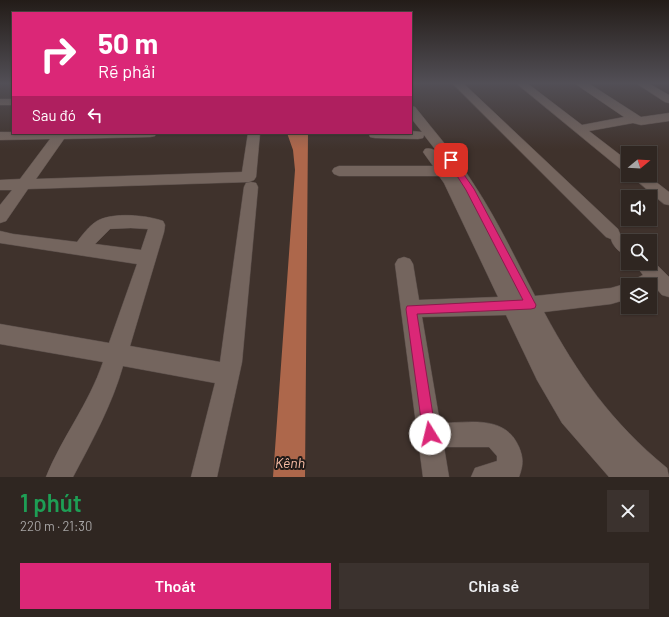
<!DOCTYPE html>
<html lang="vi">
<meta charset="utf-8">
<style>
body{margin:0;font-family:Barlow,sans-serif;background:#3b322e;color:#f1f3f6;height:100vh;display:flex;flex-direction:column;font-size:15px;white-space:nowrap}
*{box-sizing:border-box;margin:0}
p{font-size:13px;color:#a7a5a5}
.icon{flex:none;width:22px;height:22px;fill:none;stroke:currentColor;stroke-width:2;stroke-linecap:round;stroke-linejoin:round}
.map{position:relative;height:477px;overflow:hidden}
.details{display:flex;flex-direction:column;background:#2f2621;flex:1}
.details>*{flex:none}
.banner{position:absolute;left:12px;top:12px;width:400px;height:122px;border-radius:0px;box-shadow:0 1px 3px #0004,0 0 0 1px #4a433f;background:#db2777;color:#fff;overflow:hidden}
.needle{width:26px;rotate:72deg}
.controls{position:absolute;left:621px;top:146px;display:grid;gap:8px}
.controls a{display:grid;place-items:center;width:36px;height:36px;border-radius:0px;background:#2f2621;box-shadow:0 1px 3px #0004,0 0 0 1px #4a433f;font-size:20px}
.pin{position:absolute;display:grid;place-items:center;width:34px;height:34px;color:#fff;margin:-17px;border-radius:8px;box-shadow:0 2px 6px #0006}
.me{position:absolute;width:44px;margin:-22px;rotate:351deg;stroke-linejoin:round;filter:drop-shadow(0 0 3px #0008)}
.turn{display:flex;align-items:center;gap:14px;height:84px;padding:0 20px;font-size:18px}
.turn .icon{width:52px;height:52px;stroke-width:2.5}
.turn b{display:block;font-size:28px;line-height:34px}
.then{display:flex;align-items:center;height:38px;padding:0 20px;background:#0003;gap:8px;font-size:15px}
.round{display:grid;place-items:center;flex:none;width:42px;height:42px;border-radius:0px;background:#3b322e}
.headline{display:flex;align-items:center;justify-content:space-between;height:68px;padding:0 20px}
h1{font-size:24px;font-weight:600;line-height:30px;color:#1e9e55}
.action{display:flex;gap:8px;margin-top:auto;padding:8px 20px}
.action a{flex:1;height:46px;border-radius:0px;background:#db2777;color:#fff;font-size:16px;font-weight:600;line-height:46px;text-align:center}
.action a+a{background:#3b322e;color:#f1f3f6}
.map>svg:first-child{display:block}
</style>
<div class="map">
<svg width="669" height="477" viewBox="0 0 669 477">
<rect width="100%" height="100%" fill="#3f322c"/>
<path fill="#ad674b" d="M 287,133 L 308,133 L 305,477 L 273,477 L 295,170 L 293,150 Z"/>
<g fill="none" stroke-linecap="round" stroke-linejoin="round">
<g stroke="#5a4e4a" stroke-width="1">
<g id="minor">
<path d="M 452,83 L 463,83 L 618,229 L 620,234 L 625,235 L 631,241 L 628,241 L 628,256 C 620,253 613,247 611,239 L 606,237 Z"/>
<path d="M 516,83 L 527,83 L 582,125 L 624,117 L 577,85 L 576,83 L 588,83 L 641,117 L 669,113 L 669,121 L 641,125 L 633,123 L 589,131 L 628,161 L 628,173 L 623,171 Z"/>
<path d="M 636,83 L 648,83 L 669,95 L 669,103 L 665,102 Z"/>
<rect x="0" y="99" width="13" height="6"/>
<path d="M 411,106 L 415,107 C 435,132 456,156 473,183 C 497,219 515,258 535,296 L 611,288 L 628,283 L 633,285 L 635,279 L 643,275 L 634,263 L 650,263 L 650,258 L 669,277 L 669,297 L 662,295 L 655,287 L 650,290 L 650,285 L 628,285 L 628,299 L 611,304 L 544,312 C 578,375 611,422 667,468 L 669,477 L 609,477 L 562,423 L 537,380 L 506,315 L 422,317 L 440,423 C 469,423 505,414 519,447 C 524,459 523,466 519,477 L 471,477 L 475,468 L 497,461 L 497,456 L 489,447 L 444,447 L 449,477 L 423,477 L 395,264 L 398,259 L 404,257 L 410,259 L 413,264 L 419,300 L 498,297 L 444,183 L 439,176 L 339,176 L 334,174 L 332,171 L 334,168 L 339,166 L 433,166 L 423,152 L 425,149 C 437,146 441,158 448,166 L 424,135 L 423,138 L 418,139 L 375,138 L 370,137 L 369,134 L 411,133 L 411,131 L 422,132 L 411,118 Z"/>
<path d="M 0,132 L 156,133 L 155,136 L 150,137 L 64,139 L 36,179 L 242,172 L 248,133 L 260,133 L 256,177 L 254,180 L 249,182 L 28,189 L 6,221 L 0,223 L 0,205 L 12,190 L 0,190 L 0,180 L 20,179 L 50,139 L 0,140 Z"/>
<path d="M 630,175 L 647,175 L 669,192 L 669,205 L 664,204 Z"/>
<path d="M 251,182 L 256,183 L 258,187 L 242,362 L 217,477 L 191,477 L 215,383 L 123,366 C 112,405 92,441 73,477 L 46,477 C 62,437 89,404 103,362 L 0,344 L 0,324 L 109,343 L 137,264 L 0,243 L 0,231 L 13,234 L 77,242 C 83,234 89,226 97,221 C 113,212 146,215 163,221 L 165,225 L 164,232 L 130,346 L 220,362 L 244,187 L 246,183 ZM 131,228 L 148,229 L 141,250 L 95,244 L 110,229 Z"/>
</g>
</g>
<use href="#minor" fill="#74655e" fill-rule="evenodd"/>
</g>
<linearGradient id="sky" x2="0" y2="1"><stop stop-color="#231c18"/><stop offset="0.56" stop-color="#524f56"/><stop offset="1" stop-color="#524f56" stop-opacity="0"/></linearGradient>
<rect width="669" height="149" fill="url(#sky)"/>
<path fill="#db2777" stroke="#8e194d" d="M 451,158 L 453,159 L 474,189 L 536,305 L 535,308 L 531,309 L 417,314 L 436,434 L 434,439 L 430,441 L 425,439 L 423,434 L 406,309 L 407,306 L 523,300 L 466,190 L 447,160 Z"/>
<g text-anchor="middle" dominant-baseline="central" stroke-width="4" stroke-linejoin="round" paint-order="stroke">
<g font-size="14" font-style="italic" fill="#f9bda5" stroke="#211b19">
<text x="290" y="462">Kênh</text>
</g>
</g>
</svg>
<div class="controls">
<a><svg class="needle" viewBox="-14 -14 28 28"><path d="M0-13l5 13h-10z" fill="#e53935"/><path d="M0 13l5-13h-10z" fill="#a7a5a5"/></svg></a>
<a><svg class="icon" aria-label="sound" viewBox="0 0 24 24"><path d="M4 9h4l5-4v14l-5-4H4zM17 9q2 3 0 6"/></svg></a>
<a><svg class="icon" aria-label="search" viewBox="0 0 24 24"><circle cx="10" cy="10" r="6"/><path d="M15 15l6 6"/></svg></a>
<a><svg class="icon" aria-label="layers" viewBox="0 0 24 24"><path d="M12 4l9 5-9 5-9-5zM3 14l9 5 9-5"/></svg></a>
</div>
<div class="pin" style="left:451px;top:160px;background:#d93025"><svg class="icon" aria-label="arrive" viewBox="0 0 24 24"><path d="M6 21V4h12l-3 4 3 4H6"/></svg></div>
<svg class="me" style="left:430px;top:434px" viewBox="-20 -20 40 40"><circle r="19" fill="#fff"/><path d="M0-13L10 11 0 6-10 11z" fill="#db2777"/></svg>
<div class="banner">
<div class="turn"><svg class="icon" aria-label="right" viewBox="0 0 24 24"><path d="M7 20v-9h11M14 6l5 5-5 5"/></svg><div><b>50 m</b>Rẽ phải</div></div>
<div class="then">Sau đó<svg class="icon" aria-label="left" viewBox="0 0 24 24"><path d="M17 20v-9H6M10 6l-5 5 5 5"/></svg></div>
</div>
</div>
<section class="details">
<div class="headline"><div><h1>1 phút</h1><p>220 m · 21:30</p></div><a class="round"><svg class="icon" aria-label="close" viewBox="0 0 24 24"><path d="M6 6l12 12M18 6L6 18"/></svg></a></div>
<div class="action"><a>Thoát</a><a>Chia sẻ</a></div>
</section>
